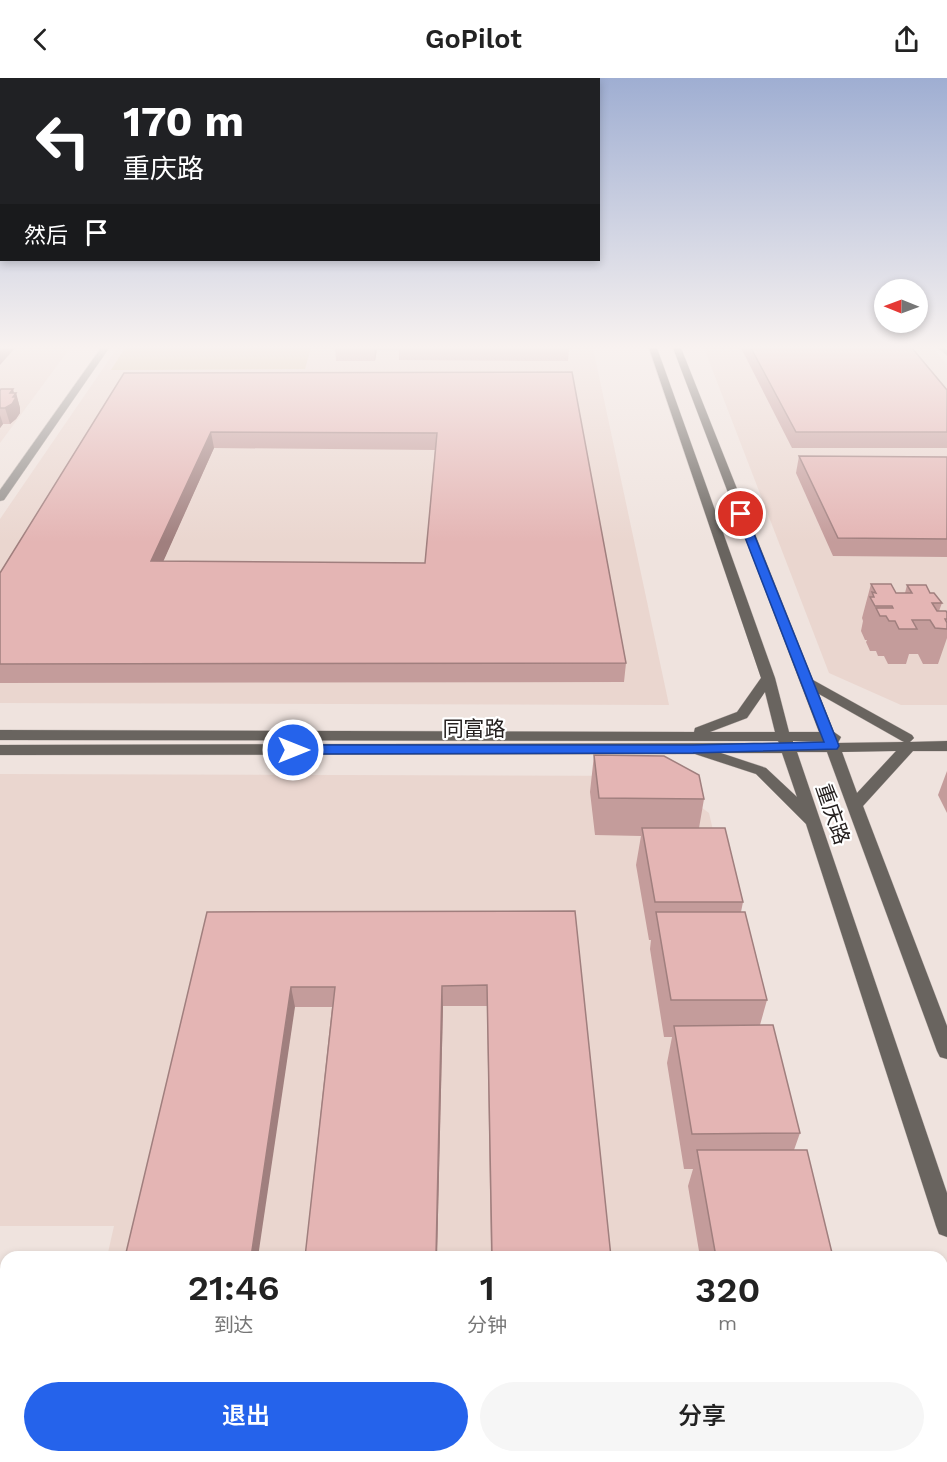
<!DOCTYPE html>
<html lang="zh">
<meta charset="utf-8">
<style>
body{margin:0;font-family:"Work Sans","Noto Sans SC",sans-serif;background:#f6f6f6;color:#222;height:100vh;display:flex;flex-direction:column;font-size:22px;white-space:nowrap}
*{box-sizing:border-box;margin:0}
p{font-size:20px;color:#767676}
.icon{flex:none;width:33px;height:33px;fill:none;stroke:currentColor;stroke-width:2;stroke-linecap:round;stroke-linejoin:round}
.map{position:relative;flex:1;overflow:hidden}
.sheet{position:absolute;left:0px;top:1173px;width:948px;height:212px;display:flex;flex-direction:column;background:#fff;border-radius:18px 18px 0 0;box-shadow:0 3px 9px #0003}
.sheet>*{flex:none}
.hud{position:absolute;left:0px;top:0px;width:600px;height:183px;box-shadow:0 3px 9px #0003;background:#202124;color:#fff;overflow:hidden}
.needle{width:39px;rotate:271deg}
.buttons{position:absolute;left:874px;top:201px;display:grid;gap:12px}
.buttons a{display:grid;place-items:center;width:54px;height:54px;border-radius:50%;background:#fff;box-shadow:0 3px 9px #0003;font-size:30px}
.pin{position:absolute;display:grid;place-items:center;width:51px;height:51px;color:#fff;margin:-26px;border:3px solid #fff;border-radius:50%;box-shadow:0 2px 6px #0007}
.me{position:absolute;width:66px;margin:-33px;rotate:90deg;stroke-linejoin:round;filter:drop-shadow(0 0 4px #0008)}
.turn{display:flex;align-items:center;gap:21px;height:126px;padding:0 24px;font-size:27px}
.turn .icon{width:78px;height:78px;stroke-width:2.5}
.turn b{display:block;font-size:42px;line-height:51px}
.then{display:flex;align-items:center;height:57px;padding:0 24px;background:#0003;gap:12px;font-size:22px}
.eta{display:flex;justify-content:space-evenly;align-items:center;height:102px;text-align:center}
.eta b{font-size:36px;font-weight:600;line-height:42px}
.primary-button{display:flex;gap:12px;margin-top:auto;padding:12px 24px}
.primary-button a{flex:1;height:69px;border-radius:36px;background:#2563eb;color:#fff;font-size:24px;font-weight:600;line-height:69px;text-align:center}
.primary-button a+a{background:#f6f6f6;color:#222}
header{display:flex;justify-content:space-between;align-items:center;height:78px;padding:0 24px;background:#fff;font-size:27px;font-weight:600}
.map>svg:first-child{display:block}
</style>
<header><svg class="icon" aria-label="back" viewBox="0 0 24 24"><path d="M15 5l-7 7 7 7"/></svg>GoPilot<svg class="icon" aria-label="share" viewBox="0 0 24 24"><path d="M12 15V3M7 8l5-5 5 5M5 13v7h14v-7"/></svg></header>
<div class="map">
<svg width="947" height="1384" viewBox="0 0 947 1384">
<rect width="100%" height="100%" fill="#efe3de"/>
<g fill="#ead6cf">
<path d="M 0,270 L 70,270 L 0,365 Z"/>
<path d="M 117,270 L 593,270 L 669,627 L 0,625 L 0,441 Z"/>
<path d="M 704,270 L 933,270 L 947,286 L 947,627 L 901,627 L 829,595 Z"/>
<path d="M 0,696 L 659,698 L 709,735 L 812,1179 L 107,1179 L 114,1148 L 0,1148 Z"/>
<path d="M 55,1378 L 859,1378 L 860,1384 L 53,1384 Z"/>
</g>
<path fill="#dac6a2" d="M 125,270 L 311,270 L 305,291 L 111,292 Z"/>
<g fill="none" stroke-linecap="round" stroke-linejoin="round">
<g stroke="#cbc0bc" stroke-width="2">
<path id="lane" d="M 939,270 L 943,270 L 947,273 L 947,277 Z"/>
</g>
<g stroke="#cbc0bc" stroke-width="1">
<path id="street" d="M 101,270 L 109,270 L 4,422 L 0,423 L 0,412 Z"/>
</g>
<g stroke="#cbc0bc" stroke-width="1">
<path id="secondary" d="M 649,270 L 657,270 L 775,600 L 789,654 L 819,654 L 673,270 L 681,270 L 813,602 L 912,657 L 914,660 L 910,664 L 947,663 L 947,673 L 913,673 L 863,728 L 947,948 L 947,981 L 940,979 L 937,973 L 827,674 L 797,674 L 947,1115 L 947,1159 L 939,1156 L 936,1148 L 806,746 L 756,696 L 695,676 L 0,677 L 0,667 L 779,665 L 778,663 L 0,662 L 0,652 L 694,654 L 695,650 L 737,634 L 761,600 ZM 765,614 L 775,654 L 710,654 L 747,640 ZM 819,616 L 902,663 L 904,664 L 838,665 L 841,659 L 834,654 ZM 793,663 L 823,664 L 823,665 L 793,665 ZM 896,673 L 857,715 L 842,674 ZM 721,675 L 782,675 L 797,719 L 766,690 Z"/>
</g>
<use href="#lane" fill="#918d8a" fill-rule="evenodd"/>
<use href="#street" fill="#918d8a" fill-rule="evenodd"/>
<use href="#secondary" fill="#69645f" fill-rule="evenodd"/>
</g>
<g fill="#c49c9b" fill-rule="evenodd">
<path d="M 335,270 L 569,270 L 568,283 L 399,282 L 399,272 L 377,272 L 375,283 L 336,283 Z"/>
<path d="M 741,270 L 912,270 L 947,312 L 947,370 L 792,370 Z"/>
<path d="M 572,294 L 626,585 L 624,604 L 0,605 L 0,495 L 124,295 ZM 214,370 L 435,372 L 425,485 L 163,483 Z"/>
<path d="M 13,311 L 14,315 L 16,315 L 20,330 L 20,335 L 16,341 L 10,346 L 3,346 L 0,350 L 0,313 Z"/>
<path d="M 799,378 L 947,379 L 947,479 L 833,478 L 796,395 Z"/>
<path d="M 871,506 L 896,515 L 905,515 L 907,507 L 930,515 L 942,525 L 939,533 L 947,535 L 947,560 L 938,586 L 923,586 L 918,576 L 909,576 L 906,586 L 888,586 L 884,578 L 878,578 L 876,573 L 870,573 L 866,564 L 867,562 L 865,562 L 861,553 L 863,543 L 862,540 Z"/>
<path d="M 594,677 L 704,721 L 699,750 L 743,824 L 741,834 L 767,922 L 760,947 L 800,1055 L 794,1072 L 833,1179 L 700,1179 L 688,1108 L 693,1091 L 684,1091 L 667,985 L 672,959 L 664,959 L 650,871 L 651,862 L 649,862 L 636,787 L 641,758 L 595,757 L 590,714 Z"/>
<path d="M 947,693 L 947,735 L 938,717 Z"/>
<path d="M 575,833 L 611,1179 L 491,1179 L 487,928 L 443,928 L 437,1179 L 305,1179 L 332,929 L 295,929 L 207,834 Z"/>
<path d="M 779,1378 L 872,1378 L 873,1384 L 780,1384 Z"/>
</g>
<g fill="#a07f7e">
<path d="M 0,270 L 15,270 L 0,287 Z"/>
<path d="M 374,270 L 377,270 L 375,283 Z"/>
<path d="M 13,311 L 14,317 L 16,315 L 20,330 L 20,335 L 16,341 L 10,346 L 5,330 L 10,315 Z"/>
<path d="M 0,337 L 3,346 L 0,350 Z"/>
<path d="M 211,354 L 214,370 L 155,502 L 151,483 Z"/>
<path d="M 442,908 L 443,928 L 437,1179 L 436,1179 Z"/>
<path d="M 291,909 L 295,929 L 258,1179 L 251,1179 Z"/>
</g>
<g fill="#e4b5b4" stroke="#a07f7e" stroke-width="1.5" fill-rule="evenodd">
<path d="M 751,270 L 912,270 L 947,312 L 947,354 L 796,354 Z"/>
<path d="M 572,294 L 626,585 L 0,586 L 0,495 L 124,295 ZM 211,354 L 437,355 L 425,485 L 151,483 Z"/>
<path d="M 1,311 L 13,311 L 10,315 L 16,315 L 13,319 L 16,319 L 12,326 L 5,330 L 0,330 L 0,313 Z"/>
<path d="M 799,378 L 947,379 L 947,461 L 838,460 Z"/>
<path d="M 871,506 L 891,506 L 896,515 L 912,515 L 907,507 L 926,507 L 930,515 L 934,515 L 942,525 L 932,525 L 937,533 L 946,533 L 947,535 L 947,541 L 945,541 L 947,545 L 947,551 L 935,550 L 930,542 L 912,542 L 917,551 L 899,551 L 895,543 L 889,543 L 886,538 L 880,538 L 876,530 L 893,530 L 892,528 L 875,528 L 870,519 L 874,519 L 872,514 L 876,515 Z"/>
<path d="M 594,677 L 664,678 L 699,697 L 704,721 L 599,720 Z"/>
<path d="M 642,750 L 725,750 L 743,824 L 655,824 Z"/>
<path d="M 575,833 L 611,1179 L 492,1179 L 487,907 L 442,908 L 436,1179 L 305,1179 L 335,909 L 291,909 L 251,1179 L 125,1179 L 207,834 Z"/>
<path d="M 656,834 L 745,834 L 767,922 L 671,922 Z"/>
<path d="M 773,947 L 800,1055 L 692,1056 L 674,948 Z"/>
<path d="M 697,1072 L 807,1072 L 833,1179 L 716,1179 Z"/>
<path d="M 791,1378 L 872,1378 L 873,1384 L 792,1384 Z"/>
</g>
<linearGradient id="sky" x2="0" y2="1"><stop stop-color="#9faed2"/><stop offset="0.58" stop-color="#f8f2f0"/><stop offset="1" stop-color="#f8f2f0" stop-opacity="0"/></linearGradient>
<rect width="947" height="464" fill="url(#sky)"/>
<path fill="#2563eb" stroke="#184099" stroke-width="1.5" d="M 741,433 L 746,436 L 839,668 L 837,671 L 693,675 L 293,676 L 286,672 L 293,667 L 693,667 L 824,664 L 736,436 Z"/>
<g text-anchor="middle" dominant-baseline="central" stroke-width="4.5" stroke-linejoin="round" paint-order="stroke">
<g font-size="21" fill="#262120" stroke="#fff">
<text x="474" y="650">同富路</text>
<text transform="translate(833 736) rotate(71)">重庆路</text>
</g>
</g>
</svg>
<div class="buttons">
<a><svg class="needle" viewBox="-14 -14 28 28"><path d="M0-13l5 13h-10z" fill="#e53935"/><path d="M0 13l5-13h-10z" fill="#767676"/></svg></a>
</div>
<div class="pin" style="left:741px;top:436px;background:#d93025"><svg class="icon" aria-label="arrive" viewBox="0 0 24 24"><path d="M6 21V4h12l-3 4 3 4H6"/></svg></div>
<svg class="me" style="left:293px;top:672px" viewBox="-20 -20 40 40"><circle r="17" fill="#2563eb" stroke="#fff" stroke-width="3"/><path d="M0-11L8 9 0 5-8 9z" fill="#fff"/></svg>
<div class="hud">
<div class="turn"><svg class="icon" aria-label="left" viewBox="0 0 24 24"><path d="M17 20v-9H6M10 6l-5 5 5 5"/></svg><div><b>170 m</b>重庆路</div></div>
<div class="then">然后<svg class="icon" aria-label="arrive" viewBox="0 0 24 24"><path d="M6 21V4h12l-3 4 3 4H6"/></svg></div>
</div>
<section class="sheet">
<div class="eta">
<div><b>21:46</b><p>到达</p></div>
<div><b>1</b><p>分钟</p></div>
<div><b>320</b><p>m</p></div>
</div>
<div class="primary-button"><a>退出</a><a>分享</a></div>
</section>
</div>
